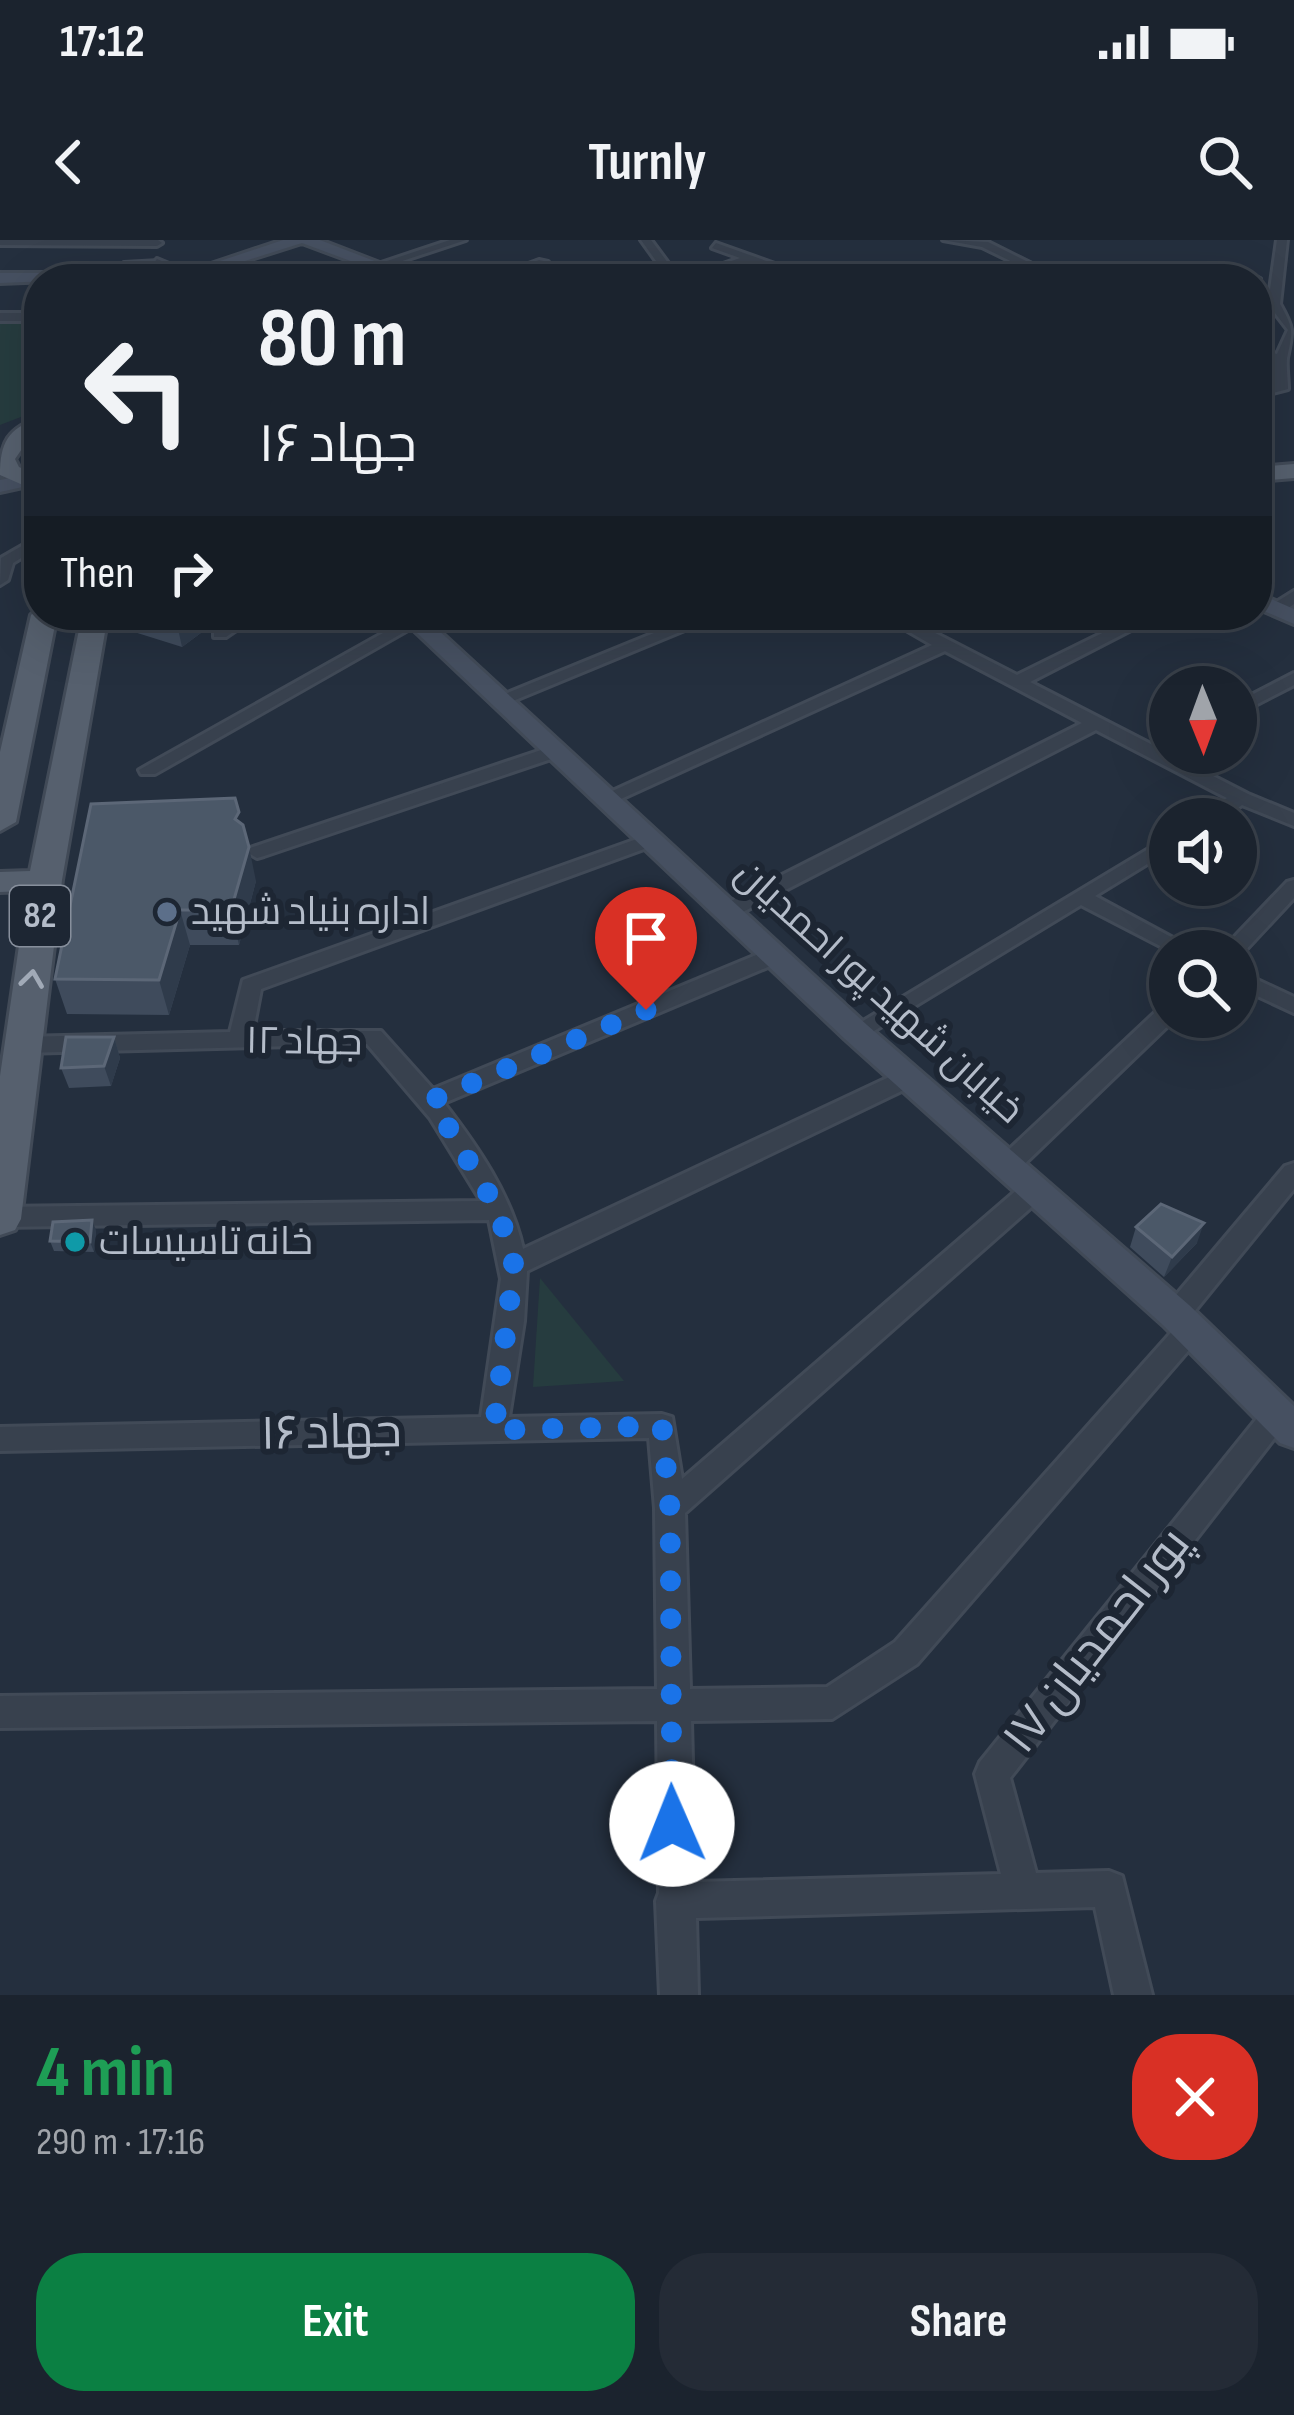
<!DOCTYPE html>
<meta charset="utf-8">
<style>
body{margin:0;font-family:"Sofia Sans Condensed",Cairo,sans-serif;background:#242b36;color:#f1f3f6;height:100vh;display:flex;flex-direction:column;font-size:45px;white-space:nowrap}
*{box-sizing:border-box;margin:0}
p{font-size:39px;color:#a0a4aa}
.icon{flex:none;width:66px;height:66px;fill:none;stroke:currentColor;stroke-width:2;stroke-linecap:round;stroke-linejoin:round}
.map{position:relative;height:1755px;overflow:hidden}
.side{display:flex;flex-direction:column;background:#1b232e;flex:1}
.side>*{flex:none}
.top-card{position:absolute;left:24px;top:24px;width:1248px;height:366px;border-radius:48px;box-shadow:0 12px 48px #0002,0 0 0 3px #39404a;background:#1b232e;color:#f1f3f6;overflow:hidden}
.needle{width:78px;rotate:179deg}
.controls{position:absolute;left:1149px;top:426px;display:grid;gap:24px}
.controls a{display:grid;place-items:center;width:108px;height:108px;border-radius:50%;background:#1b232e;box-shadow:0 12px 48px #0002,0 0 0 3px #39404a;font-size:60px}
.pin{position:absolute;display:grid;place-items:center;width:102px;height:102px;color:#fff;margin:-123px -51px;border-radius:50% 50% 50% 0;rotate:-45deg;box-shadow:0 0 12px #0007}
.pin .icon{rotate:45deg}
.me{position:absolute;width:132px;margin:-66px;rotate:359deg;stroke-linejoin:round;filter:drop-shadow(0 0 9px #0008)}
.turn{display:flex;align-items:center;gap:42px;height:252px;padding:0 36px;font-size:54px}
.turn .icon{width:156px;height:156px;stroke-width:2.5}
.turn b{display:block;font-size:84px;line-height:102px}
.then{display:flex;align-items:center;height:114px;padding:0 36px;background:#0003;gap:24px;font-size:45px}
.round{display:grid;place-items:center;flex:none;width:126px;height:126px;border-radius:48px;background:#242b36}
.headline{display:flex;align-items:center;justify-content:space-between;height:204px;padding:0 36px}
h1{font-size:72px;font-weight:700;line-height:90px;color:#1e9e55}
.button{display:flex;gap:24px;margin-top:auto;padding:24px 36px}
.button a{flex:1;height:138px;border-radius:48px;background:#0b8043;color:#fff;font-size:48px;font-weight:700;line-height:138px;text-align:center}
.button a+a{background:#242b36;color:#f1f3f6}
.status{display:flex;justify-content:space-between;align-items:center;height:84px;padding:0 60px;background:#1b232e;direction:ltr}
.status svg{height:33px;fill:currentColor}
header{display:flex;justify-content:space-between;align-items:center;height:156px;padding:0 36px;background:#1b232e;font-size:54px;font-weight:700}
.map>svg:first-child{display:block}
</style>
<div class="status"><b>17:12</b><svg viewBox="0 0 49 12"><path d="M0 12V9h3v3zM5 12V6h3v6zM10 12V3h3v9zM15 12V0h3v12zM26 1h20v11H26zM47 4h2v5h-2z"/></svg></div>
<header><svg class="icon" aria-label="back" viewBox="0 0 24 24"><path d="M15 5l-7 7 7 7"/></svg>Turnly<svg class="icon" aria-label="search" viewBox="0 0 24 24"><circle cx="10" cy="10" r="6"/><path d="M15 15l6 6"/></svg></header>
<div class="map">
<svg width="1294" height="1755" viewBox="0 0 1294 1755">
<rect width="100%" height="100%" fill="#242f3e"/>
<g fill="#263c3f">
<path d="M 0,81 L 39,81 L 39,170 L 0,185 Z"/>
<path d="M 540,1038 L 624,1141 L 533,1147 Z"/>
</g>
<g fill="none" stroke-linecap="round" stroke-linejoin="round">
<g stroke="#414a57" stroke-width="6">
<g id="street">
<path d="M 0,0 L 158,0 L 162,3 L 157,6 L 0,5 Z"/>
<path d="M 450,0 L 466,0 L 381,28 L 372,26 Z"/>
<path d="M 641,0 L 651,0 L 680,39 L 740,18 L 712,8 L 716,3 L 817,39 L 800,39 L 750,22 L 697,39 L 669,39 Z"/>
<path d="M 943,0 L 988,2 L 1062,39 L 1047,39 L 982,7 Z"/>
<path d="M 1277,0 L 1287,0 L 1280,64 C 1294,89 1293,90 1287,118 C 1286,127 1288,140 1288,149 L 1257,157 L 1257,149 L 1275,146 L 1275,121 L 1257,117 L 1257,109 L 1277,114 L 1288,90 L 1268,64 Z"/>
<path d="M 157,19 L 200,37 L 202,39 L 187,39 L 153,24 Z"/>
<path d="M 539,20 L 548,22 L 524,32 L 540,39 L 523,39 L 507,32 Z"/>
<path d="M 1199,30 L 1254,36 L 1260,39 L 1195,35 Z"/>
<rect x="0" y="73" width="39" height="8"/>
<path d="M 39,296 L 39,307 L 13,323 L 8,340 L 0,345 L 1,318 Z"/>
<path d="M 1294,351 L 1294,364 L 1282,372 L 1270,372 L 1270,366 Z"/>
<path d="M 238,375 L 258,375 L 226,397 L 214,397 L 214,389 Z"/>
<path d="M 698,375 L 721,375 L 508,463 L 496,463 L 493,459 Z"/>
<path d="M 880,375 L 900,375 L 1017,435 L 1139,375 L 1160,375 L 1030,442 L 1248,554 L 1294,573 L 1294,586 L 1242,565 L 1221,579 L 1197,579 L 1227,558 L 1096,490 L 735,676 L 721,676 L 718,671 L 721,666 L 1082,483 L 945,411 L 612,563 L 605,565 L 595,559 L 932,405 Z"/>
<path d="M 408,379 L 422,382 L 155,534 L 141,534 L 139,530 Z"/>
<path d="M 1294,433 L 1294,445 L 1236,475 L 1236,463 Z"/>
<path d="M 553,506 L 560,508 L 560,516 L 264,616 L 257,618 L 247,612 L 250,608 Z"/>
<path d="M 648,595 L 655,597 L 655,605 L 261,749 L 253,791 L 381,791 L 433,849 L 766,711 L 782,711 L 785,716 L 782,721 L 444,863 C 478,907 511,955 523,1009 L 900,832 L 916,832 L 920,838 L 916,844 L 527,1031 L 524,1081 L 509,1177 L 662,1174 L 672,1177 L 682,1239 L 1026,942 L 1044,942 L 1048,949 L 1044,956 L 685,1273 L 690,1449 L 827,1447 L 895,1402 L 1177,1086 L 1166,1083 L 1162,1075 L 1166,1067 L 1285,926 L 1294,923 L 1294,949 L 1189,1078 L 1200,1081 L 1204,1089 L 1200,1097 L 917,1424 L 832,1479 L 691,1481 L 695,1642 L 1001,1634 L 975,1534 L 980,1522 L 1267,1166 L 1277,1162 L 1287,1166 L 1291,1174 L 1287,1182 L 1010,1538 L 1036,1633 L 1109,1631 L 1122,1636 L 1152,1755 L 1114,1755 L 1095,1667 L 696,1678 L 698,1755 L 660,1755 L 656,1661 L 659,1653 L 657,1481 L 0,1488 L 0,1456 L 657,1449 L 655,1268 L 649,1198 L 0,1211 L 0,1187 L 481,1177 L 501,1039 L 489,980 L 0,987 L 0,967 L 481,961 L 430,878 L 367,804 L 22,813 L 11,805 L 22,797 L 230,792 L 243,740 Z"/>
<path d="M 1170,596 L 1170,610 L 1095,656 L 1197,711 L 1170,711 L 1081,665 L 864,797 L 848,797 L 845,792 Z"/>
<path d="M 1294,640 L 1294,658 L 1240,716 L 1236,717 L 1236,711 L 1221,711 L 1287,642 Z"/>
<path d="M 1236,730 L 1294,757 L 1294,773 L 1236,746 Z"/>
<path d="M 1170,764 L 1170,777 L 1177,777 L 1017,931 L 999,931 L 996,925 L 999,919 L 1162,766 Z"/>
</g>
</g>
<g stroke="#414a57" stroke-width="6">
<g id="secondary">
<path d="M 283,0 L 320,0 L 421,39 L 399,39 L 302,3 L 191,38 L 178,35 Z"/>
<path d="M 0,33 L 119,33 L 127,38 L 0,43 Z"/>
<path d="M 25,235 L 32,237 L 32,245 L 0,252 L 0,240 Z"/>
<path d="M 1257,353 L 1294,369 L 1294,384 L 1257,368 Z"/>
<path d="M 398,375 L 422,375 L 867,785 L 1189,1065 L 1294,1166 L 1294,1208 L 1280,1203 L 1163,1085 L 845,799 Z"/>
</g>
</g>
<g stroke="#414a57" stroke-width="6">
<g id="primary">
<path d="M 159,21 L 168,26 L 169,39 L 151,39 L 150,32 L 110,39 L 124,23 Z"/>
<path d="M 39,178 L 39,194 L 28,200 L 15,219 L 19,227 L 39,236 L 39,252 L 0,235 C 0,203 8,188 39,178 Z"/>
<path d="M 1294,224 L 1294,238 L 1257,241 L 1257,227 Z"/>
<path d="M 39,368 L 39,375 L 57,375 L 16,582 L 0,591 L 0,512 L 31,375 Z"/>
<path d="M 82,375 L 108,375 L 62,640 L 21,979 L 15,990 L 0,995 L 0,836 L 27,651 L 0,652 L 0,632 L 30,631 Z"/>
</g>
</g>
<use href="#street" fill="#38414e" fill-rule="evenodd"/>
<use href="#secondary" fill="#465061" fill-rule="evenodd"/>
<use href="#primary" fill="#56606e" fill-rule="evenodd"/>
</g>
<g fill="#3f4b5c">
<path d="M 126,375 L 225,375 L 182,407 L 131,391 Z"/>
<path d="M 91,564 L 256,641 L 239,705 L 190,705 L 169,775 L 67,774 L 55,739 Z"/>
<path d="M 114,797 L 120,818 L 111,846 L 69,848 L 61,828 Z"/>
<path d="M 1136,987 L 1197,1003 L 1164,1037 L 1130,1007 Z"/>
<path d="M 96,990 L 94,1012 L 54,1011 L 50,1001 Z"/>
</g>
<g fill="#2f3b4b">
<path d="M 175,375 L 225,375 L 182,407 Z"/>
<path d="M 249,607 L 256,641 L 239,705 L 231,670 Z"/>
<path d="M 180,670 L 190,705 L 169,775 L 159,740 Z"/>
<path d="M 114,797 L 120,818 L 111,846 L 104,826 Z"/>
<path d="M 92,980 L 96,990 L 94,1012 L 90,1002 Z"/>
<path d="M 1204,983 L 1197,1003 L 1164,1037 L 1172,1017 Z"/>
</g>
<g fill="#4b5868" stroke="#5c6777" stroke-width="3">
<path d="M 235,558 L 239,572 L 235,579 L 243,585 L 249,607 L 231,670 L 180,670 L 159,740 L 55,739 L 91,564 Z"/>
<path d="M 66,797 L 114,797 L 104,826 L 61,828 Z"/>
<path d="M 1161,964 L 1204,983 L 1172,1017 L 1136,987 Z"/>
<path d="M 92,980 L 90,1002 L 50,1001 L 53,982 Z"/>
</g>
<defs><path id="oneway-chevron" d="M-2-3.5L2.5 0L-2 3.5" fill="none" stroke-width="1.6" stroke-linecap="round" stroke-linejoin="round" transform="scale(3)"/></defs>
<use stroke="#a1aab7" href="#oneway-chevron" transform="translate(32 739) rotate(-82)"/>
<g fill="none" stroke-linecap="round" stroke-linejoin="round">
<path stroke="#1a73e8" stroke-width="21" stroke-dasharray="0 37.8" d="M 646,770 L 432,860 L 498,970 L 514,1025 L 494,1190 L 662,1186 L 670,1268 L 672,1584"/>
</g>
<circle fill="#5c6f8a" stroke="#1d2633" stroke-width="4.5" cx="167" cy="672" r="12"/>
<circle fill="#0f9aa8" stroke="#1d2633" stroke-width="4.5" cx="75" cy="1002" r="12"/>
<g text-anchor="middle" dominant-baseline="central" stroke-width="12" stroke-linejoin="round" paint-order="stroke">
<rect fill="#1d2633" stroke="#878f9c" stroke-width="3" x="10" y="646" width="60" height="60" rx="9"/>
<g font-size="36" font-weight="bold" fill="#b4bcc9">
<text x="40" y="676">82</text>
</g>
<g font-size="39" fill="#b4bcc9" stroke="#1d2633" text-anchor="start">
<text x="191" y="672">اداره بنیاد شهید</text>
<text x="99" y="1002">خانه تاسیسات</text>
</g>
<g font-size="39" fill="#b4bcc9" stroke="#1d2633">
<text transform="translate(879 752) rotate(42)">خیابان شهید پور احمدیان</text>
<text transform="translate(304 802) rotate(1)">جهاد ۱۲</text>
</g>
<g font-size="48" fill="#b4bcc9" stroke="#1d2633">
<text transform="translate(331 1193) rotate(-1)">جهاد ۱۶</text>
<text transform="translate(1097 1401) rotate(-52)">پور احمدیان ۱۷</text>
</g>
</g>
</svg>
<div class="controls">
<a><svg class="needle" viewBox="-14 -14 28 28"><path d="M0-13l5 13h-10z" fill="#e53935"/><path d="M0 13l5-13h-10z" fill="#a0a4aa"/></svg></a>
<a><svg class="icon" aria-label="sound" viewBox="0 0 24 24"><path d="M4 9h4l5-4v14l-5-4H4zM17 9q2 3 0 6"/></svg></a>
<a><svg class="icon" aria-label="search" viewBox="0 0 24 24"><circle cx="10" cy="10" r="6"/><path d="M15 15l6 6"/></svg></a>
</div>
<div class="pin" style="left:646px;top:770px;background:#d93025"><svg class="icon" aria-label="arrive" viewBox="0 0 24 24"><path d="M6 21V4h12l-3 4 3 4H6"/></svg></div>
<svg class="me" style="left:672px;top:1584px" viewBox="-20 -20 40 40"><circle r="19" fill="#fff"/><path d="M0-13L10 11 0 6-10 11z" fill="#1a73e8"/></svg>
<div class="top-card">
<div class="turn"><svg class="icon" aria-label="left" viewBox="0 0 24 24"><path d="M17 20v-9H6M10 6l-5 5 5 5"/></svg><div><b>80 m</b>جهاد ۱۶</div></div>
<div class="then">Then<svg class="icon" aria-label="right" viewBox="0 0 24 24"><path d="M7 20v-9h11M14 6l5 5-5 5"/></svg></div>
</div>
</div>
<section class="side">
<div class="headline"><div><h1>4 min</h1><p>290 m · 17:16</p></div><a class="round" style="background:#d93025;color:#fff"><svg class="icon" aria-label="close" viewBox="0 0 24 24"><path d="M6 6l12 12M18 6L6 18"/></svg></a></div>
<div class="button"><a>Exit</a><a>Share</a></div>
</section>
